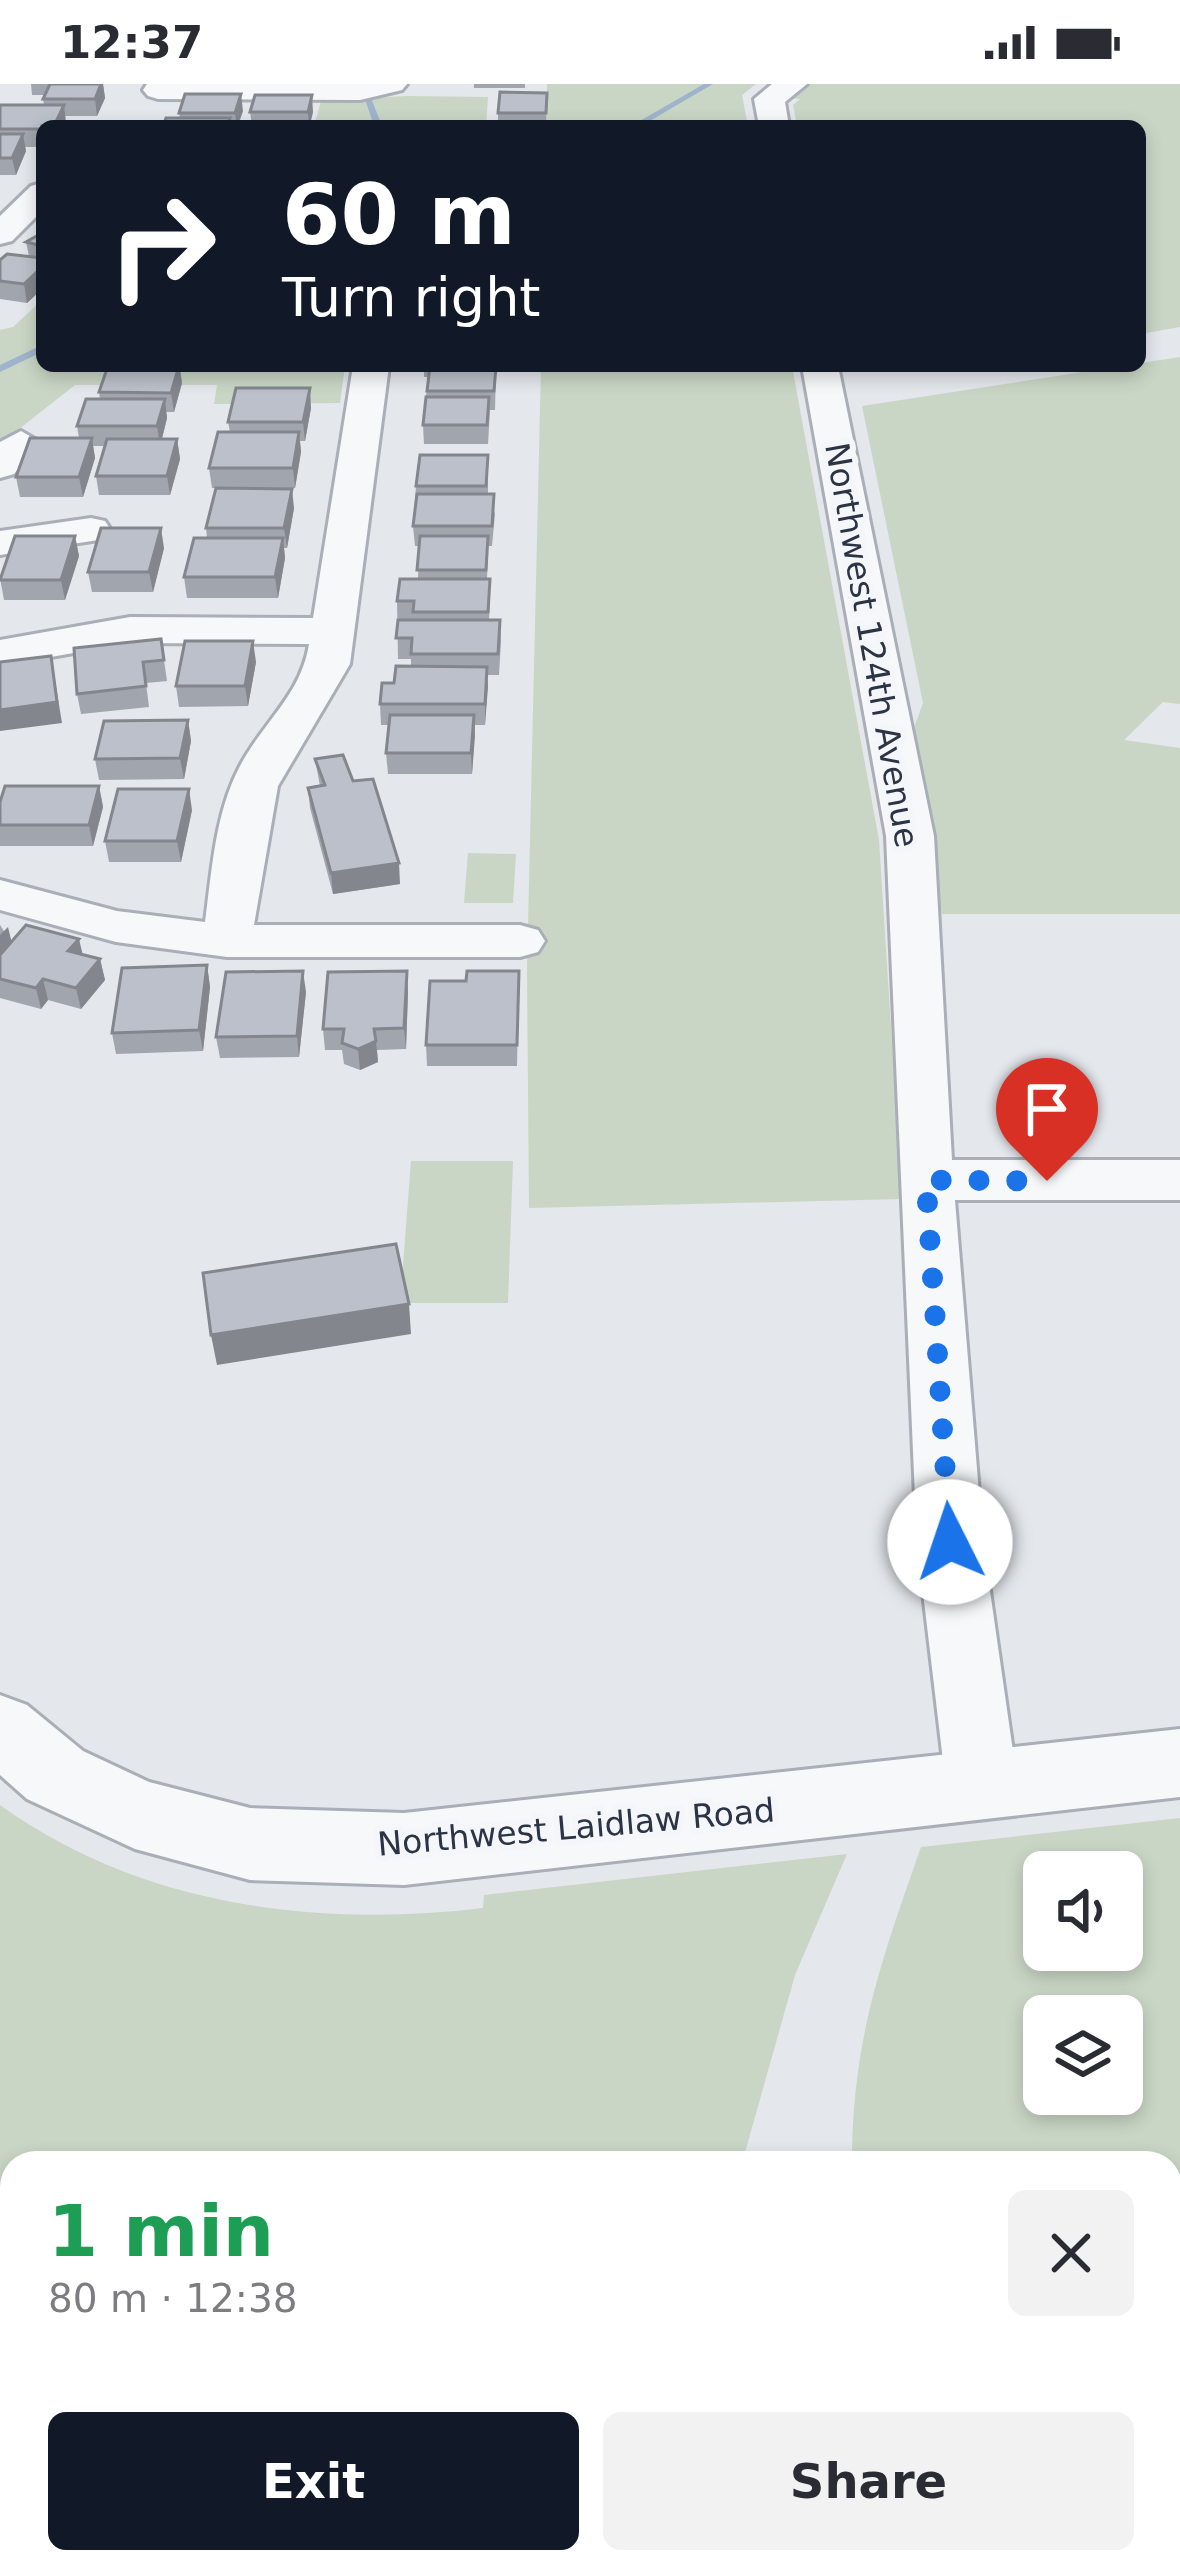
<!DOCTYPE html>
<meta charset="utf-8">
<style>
body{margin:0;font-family:"DejaVu Sans",sans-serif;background:#f2f2f3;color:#2b2b33;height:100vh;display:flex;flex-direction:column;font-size:45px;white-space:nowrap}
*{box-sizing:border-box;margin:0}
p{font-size:39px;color:#7c7c81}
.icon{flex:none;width:66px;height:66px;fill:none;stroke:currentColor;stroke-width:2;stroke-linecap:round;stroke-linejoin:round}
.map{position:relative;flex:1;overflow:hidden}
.details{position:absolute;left:0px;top:2067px;width:1182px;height:423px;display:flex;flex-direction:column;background:#fff;border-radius:36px 36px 0 0;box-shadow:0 6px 18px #0003}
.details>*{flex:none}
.guide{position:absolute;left:36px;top:36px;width:1110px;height:252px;border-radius:18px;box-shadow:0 6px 18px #0003;background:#111827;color:#fff;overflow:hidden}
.tools{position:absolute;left:1023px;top:1767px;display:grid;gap:24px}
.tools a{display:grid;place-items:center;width:120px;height:120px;border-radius:18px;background:#fff;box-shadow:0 6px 18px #0003;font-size:60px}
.pin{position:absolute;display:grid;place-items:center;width:102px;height:102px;color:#fff;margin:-123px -51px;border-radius:50% 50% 50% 0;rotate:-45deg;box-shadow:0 0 12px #0007}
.pin .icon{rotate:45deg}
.me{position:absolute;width:132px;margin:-66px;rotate:356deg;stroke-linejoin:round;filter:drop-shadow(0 0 9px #0008)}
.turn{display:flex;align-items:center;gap:42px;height:252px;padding:0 48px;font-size:54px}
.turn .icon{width:156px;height:156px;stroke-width:2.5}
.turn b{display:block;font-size:84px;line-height:102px}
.round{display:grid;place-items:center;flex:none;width:126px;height:126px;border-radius:18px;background:#f2f2f3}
.overview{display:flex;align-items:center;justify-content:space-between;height:204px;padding:0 48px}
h1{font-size:72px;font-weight:700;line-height:90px;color:#1e9e55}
.action{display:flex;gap:24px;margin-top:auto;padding:24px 48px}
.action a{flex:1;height:138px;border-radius:18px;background:#111827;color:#fff;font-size:48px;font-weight:700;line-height:138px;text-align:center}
.action a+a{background:#f2f2f3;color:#2b2b33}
.status{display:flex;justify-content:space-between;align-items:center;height:84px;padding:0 60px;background:#fff;direction:ltr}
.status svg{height:33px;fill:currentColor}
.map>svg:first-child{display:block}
</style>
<div class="status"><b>12:37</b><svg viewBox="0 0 49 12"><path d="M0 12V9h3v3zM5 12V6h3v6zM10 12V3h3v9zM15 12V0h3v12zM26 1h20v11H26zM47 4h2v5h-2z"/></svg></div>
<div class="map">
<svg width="1180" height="2488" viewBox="0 0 1180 2488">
<rect width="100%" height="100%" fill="#e4e7ec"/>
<g fill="#c9d6c5" fill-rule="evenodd">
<path d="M 547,0 L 756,0 L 742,11 L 748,42 L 546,42 Z"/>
<path d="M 811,0 L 1180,0 L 1180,243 L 1140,250 L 1140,42 L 797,42 L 793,21 L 800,15 L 788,14 Z"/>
<path d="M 407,12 L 488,13 L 486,42 L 314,42 L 321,17 Z"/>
<path d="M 42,216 L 42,282 L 345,282 L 340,319 L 214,320 L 217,301 L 75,301 L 0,360 L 0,246 L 13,243 Z"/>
<path d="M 1180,273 L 1180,620 L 1163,618 L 1124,656 L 1180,664 L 1180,830 L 942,830 L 912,649 L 923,619 L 862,322 Z"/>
<path d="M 541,282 L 792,282 L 879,756 L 902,1115 L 529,1124 L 527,884 Z"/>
<path d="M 468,769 L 516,770 L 513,819 L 464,819 Z"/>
<path d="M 411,1077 L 513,1077 L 508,1219 L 400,1219 Z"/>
<path d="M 0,1721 C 141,1822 315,1844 483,1824 L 484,1811 L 847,1770 L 795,1891 L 742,2079 L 12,2079 L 12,2478 L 680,2478 L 682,2488 L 0,2488 Z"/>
<path d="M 1180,1734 L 1180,2242 L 1170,2238 L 1170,2079 L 852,2079 C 852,1957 881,1877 921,1763 ZM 1044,1788 L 1122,1788 L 1122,1866 L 1044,1866 ZM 1044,1932 L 1122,1932 L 1122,2010 L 1044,2010 Z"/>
<path d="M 1180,2302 L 1180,2488 L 998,2488 L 1004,2478 L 1170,2478 L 1170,2308 Z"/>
</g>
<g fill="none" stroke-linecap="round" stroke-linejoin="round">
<g fill="#9fb4cc" fill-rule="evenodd">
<path d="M 704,0 L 713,0 L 641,42 L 631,42 Z"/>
<path d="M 364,12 L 371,14 L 382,42 L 374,42 Z"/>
<path d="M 42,261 L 42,268 L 0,288 L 0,281 Z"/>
</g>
<g stroke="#a9aeb7" stroke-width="6">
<g id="minor">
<path d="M 147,0 L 407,0 L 402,6 L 360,16 L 158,15 L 148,12 L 143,6 Z"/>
<path d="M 772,0 L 807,0 L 785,18 L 789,42 L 759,42 L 754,15 Z"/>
<path d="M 42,99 L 42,127 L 12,157 L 0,160 L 0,132 L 31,102 Z"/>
<path d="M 353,282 L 389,282 L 350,580 L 278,702 L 254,841 L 520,841 L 538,846 L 545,857 L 538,868 L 520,873 L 227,873 L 116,858 L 0,826 L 0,796 L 117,827 L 205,838 C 212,786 215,729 240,682 C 263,638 301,611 309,560 L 130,559 L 0,582 L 0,556 L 130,533 L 313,534 Z"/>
<path d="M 802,282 L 838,282 L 934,752 L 952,1076 L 1180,1076 L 1180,1116 L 955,1116 L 983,1458 L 1018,1702 L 1007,1724 L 982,1733 L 957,1724 L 946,1702 L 917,1458 L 886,752 Z"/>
<path d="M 21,347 L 40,358 L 14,390 L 0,394 L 0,358 Z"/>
<path d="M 91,434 L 105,437 L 111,446 L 105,455 L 0,471 L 0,447 Z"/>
</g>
</g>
<g stroke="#a9aeb7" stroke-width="6">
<path id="tertiary" d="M 0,1611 L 27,1621 L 83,1667 L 149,1698 L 250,1724 L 404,1729 L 1180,1645 L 1180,1713 L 404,1801 L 250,1796 L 135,1765 L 27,1715 L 0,1691 Z"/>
</g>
<use href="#minor" fill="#f7f8fa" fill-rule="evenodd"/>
<use href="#tertiary" fill="#f7f8fa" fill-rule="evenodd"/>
</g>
<g fill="#a1a5ae">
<path d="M 31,0 L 103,0 L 105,14 L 97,32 L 65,32 L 65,42 L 42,42 L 42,63 L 25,63 L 26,67 L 16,91 L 0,91 L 0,21 L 44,21 L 43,15 L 45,11 L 32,11 Z"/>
<rect x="474" y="0" width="51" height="4"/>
<path d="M 547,9 L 546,42 L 498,42 L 498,29 Z"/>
<path d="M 243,27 L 238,42 L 163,42 L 180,34 L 179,29 Z"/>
<path d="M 250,28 L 313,28 L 310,42 L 252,42 Z"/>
<path d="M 42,149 L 42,205 L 27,219 L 0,215 L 0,176 L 29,172 L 26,158 Z"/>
<path d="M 108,282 L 180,282 L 182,299 L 174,328 L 166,328 L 167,334 L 162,355 L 177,355 L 180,375 L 170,411 L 99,411 L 96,392 L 105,362 L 93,362 L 95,374 L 83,413 L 20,413 L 16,393 L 79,354 L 77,342 L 100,315 L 99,308 Z"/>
<path d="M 424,282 L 496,282 L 495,326 L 490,326 L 488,360 L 424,360 L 423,341 L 428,293 L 424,293 Z"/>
<path d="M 311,324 L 305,357 L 300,357 L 301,368 L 295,404 L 212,404 L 209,384 L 230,348 L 228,338 Z"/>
<path d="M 488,371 L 488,410 L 495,430 L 492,462 L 488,462 L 487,495 L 490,515 L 489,536 L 500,536 L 501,557 L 499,591 L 487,591 L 485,641 L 475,641 L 472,690 L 388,690 L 386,669 L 389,641 L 381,641 L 380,620 L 394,599 L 411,582 L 411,575 L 398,575 L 397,517 L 418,495 L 419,462 L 415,462 L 413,442 L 416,402 Z"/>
<path d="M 294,424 L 287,464 L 284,464 L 285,474 L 278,514 L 187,514 L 184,493 L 207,454 L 206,444 Z"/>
<path d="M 75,452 L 79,472 L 65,516 L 4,516 L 0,494 Z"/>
<path d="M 164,464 L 153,508 L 92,508 L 88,488 Z"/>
<path d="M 161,555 L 167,597 L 146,599 L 149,623 L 81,630 L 77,610 Z"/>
<path d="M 256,578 L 248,622 L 179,623 L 176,602 Z"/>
<path d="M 188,636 L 191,657 L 184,695 L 99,696 L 95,675 Z"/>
<path d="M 315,675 L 353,697 L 400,800 L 333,810 L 310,724 L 308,704 L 320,702 Z"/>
<path d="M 99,702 L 103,723 L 93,762 L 0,762 L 0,718 Z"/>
<path d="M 192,726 L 181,778 L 109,778 L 105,757 Z"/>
<path d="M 0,841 L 11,858 L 100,875 L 105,896 L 81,925 L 48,916 L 41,925 L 0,914 Z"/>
<path d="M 207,881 L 210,903 L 203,967 L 116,970 L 112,949 Z"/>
<path d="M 519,887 L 517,982 L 427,982 L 426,961 L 466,897 Z"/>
<path d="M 306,908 L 299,973 L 220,974 L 216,953 Z"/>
<path d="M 408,908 L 406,965 L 377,966 L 378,978 L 360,986 L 344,980 L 342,966 L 325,966 L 323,945 Z"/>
</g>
<g fill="#83868d">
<path d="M 101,0 L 103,0 L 105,14 L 97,32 L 95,15 Z"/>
<path d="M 241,10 L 243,27 L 237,42 L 235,29 Z"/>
<path d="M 312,11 L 313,28 L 309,42 L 308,28 Z"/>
<path d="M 64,21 L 66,38 L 65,42 L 54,42 Z"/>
<path d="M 23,50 L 26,67 L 16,91 L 12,74 Z"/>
<path d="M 42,183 L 42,205 L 27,219 L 24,200 Z"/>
<path d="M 179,282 L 182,299 L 174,328 L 171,309 Z"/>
<path d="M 310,304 L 311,324 L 305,357 L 303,338 Z"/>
<path d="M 165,315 L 167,334 L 160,362 L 157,342 Z"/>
<path d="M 299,348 L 301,368 L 295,404 L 293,384 Z"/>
<path d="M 92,354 L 95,374 L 83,413 L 79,393 Z"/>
<path d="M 177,355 L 180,375 L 170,411 L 167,392 Z"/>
<path d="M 292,405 L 294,424 L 287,464 L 284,444 Z"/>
<path d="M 161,444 L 164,464 L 153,508 L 149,488 Z"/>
<path d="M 75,452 L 79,472 L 65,516 L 61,496 Z"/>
<path d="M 283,454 L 285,474 L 278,514 L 275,493 Z"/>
<path d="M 253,557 L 256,578 L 248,622 L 245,602 Z"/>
<path d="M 51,572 L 62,639 L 0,647 L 0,626 Z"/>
<path d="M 487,583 L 488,603 L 485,641 L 485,620 Z"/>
<path d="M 474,631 L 475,652 L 472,690 L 471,669 Z"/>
<path d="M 188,636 L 191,657 L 184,695 L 180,674 Z"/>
<path d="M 99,702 L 103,723 L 93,762 L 89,741 Z"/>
<path d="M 189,705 L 192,726 L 181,778 L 177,757 Z"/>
<path d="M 399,779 L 400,800 L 333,810 L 331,789 Z"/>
<path d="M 8,843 L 13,864 L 0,878 L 0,851 Z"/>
<path d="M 79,855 L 84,876 L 68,867 Z"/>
<path d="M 100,875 L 105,896 L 81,925 L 76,904 Z"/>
<path d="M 207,881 L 210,903 L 203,967 L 199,946 Z"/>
<path d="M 303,887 L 306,908 L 299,973 L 297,952 Z"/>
<path d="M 407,887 L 408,908 L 406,965 L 404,944 Z"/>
<path d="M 43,895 L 48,916 L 41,925 L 36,904 Z"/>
<path d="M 376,957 L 378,978 L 360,986 L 358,965 Z"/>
<path d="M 409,1220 L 411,1250 L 217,1281 L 211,1251 Z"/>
</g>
<g fill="#bbc0ca" stroke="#83868d" stroke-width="3">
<path d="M 50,0 L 101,0 L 95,15 L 43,15 Z"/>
<path d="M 500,8 L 547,9 L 546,29 L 498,29 Z"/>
<path d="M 185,10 L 241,10 L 235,29 L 179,29 Z"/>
<path d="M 255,11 L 312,11 L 308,28 L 250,28 Z"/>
<path d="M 64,21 L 54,42 L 42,42 L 42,45 L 0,45 L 0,21 Z"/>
<path d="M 166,34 L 230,34 L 227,42 L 163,42 Z"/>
<path d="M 0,50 L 23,50 L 12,74 L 0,74 Z"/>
<path d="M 42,149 L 42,162 L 26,158 Z"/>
<path d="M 7,170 L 42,174 L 42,183 L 24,200 L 0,197 L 0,176 Z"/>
<path d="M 108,282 L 179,282 L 171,309 L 99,308 Z"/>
<path d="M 430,282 L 496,282 L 494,307 L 427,307 Z"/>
<path d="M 236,304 L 310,304 L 303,338 L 228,338 Z"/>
<path d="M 426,313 L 489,313 L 487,341 L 423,341 Z"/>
<path d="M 86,315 L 165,315 L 157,342 L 77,342 Z"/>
<path d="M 218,348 L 299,348 L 293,384 L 209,384 Z"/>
<path d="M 30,354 L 92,354 L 79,393 L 16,393 Z"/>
<path d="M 107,355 L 177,355 L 167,392 L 96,392 Z"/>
<path d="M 420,371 L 488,371 L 486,402 L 416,402 Z"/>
<path d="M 216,404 L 292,405 L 284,444 L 206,444 Z"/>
<path d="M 417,410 L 494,410 L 492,442 L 413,442 Z"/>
<path d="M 101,444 L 161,444 L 149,488 L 88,488 Z"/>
<path d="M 15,452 L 75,452 L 61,496 L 0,496 Z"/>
<path d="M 420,452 L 488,452 L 486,486 L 417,486 Z"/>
<path d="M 194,454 L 283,454 L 275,493 L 184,493 Z"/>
<path d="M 400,495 L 490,495 L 488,528 L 413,528 L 414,517 L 397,517 Z"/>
<path d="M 398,536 L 500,536 L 498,570 L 411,570 L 412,554 L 396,554 Z"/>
<path d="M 161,555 L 164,576 L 143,578 L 146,602 L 77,610 L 74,564 Z"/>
<path d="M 185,557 L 253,557 L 245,602 L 176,602 Z"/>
<path d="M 51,572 L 57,618 L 0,626 L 0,578 Z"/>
<path d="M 396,582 L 487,583 L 485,620 L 380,620 L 382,599 L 394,599 Z"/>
<path d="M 390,631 L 474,631 L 471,669 L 386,669 Z"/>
<path d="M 188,636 L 180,674 L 95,675 L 104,637 Z"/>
<path d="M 343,671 L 353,697 L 373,695 L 399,779 L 331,789 L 308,704 L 325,701 L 315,675 Z"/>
<path d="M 5,702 L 99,702 L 89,741 L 0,741 L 0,718 Z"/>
<path d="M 118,705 L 189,705 L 177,757 L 105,757 Z"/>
<path d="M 26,841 L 79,855 L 68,867 L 100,875 L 76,904 L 43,895 L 36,904 L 0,895 L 0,871 Z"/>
<path d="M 207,881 L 199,946 L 112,949 L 122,884 Z"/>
<path d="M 303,887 L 297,952 L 216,953 L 226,888 Z"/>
<path d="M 407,887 L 404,944 L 374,945 L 376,957 L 358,965 L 342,959 L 344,945 L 323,945 L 328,888 Z"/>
<path d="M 467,887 L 519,887 L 517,961 L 426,961 L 430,897 L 466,897 Z"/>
<path d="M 396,1160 L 409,1220 L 211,1251 L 203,1189 Z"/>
</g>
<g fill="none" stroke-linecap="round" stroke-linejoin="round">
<path stroke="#1a73e8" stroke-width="21" stroke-dasharray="0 37.8" d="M 950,1458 L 926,1096 L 1047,1097"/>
</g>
<g text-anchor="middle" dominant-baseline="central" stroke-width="12" stroke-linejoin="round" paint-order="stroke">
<g font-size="33" fill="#2b3445" stroke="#f4f6f9">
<text transform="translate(872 561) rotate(80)">Northwest 124th Avenue</text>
<text transform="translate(576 1743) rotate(-5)">Northwest Laidlaw Road</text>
</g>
</g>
</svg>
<div class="tools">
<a><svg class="icon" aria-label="sound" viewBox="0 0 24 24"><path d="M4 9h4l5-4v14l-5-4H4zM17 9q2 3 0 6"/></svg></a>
<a><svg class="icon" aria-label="layers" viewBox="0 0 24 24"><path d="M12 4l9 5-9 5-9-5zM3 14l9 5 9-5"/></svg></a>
</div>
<div class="pin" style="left:1047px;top:1097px;background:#d93025"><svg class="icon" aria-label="arrive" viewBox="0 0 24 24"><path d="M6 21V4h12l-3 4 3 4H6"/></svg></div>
<svg class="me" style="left:950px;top:1458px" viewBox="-20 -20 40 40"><circle r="19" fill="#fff"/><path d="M0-13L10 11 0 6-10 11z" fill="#1a73e8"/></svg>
<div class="guide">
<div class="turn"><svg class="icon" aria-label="right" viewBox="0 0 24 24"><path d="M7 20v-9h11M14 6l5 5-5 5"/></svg><div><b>60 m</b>Turn right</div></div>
</div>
<section class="details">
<div class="overview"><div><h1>1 min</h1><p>80 m · 12:38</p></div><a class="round"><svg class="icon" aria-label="close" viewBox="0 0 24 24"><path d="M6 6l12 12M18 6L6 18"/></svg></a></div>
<div class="action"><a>Exit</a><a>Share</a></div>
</section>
</div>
